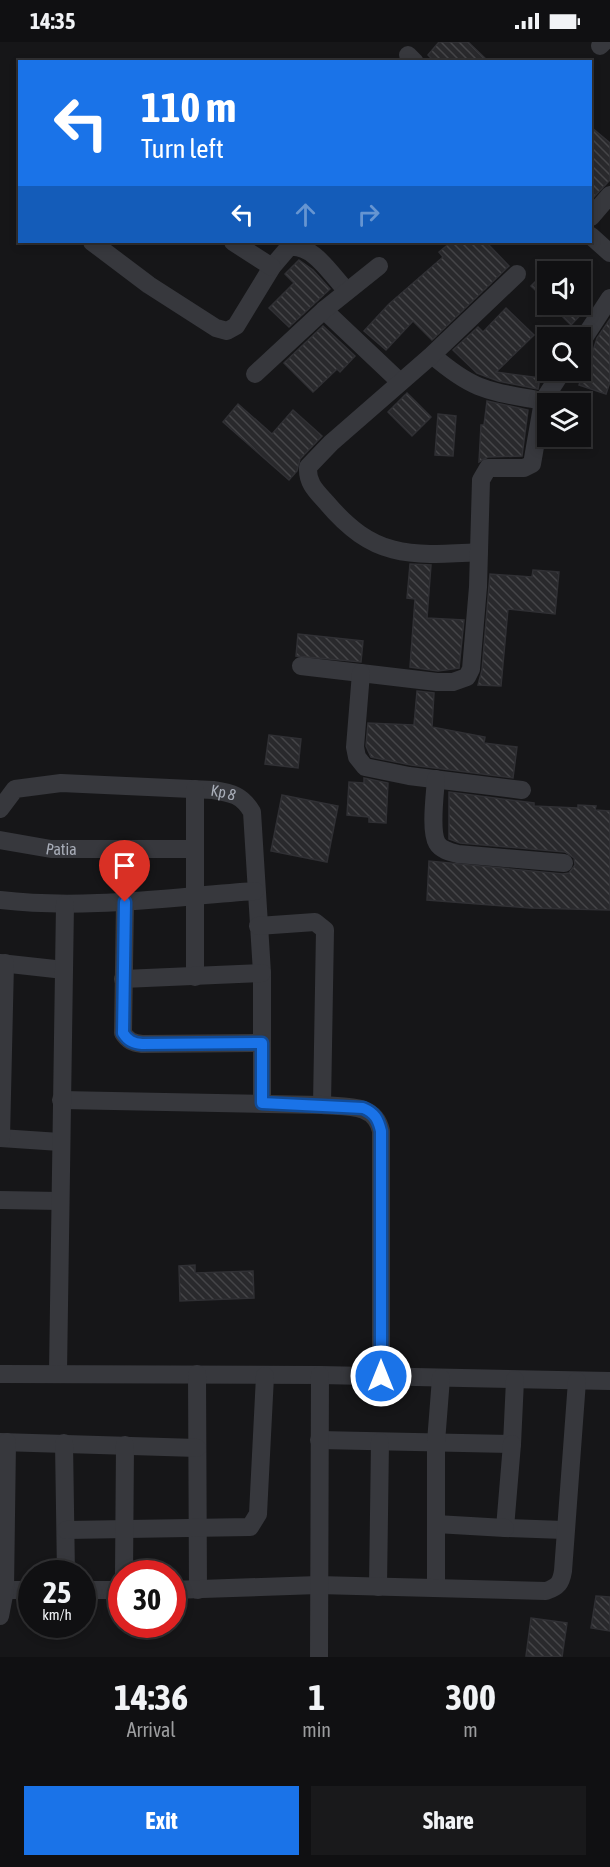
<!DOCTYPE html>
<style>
body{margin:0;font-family:"Asap Condensed",sans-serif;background:#19191b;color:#f1f3f6;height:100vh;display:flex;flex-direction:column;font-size:22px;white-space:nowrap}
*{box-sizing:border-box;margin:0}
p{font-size:20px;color:#9c9d9f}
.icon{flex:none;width:33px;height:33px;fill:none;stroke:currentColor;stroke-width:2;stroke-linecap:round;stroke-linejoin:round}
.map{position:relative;height:1615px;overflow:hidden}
.panel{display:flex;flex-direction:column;background:#101012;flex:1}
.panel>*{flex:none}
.guide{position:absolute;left:18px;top:18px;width:574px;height:183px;border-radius:0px;box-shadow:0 3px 9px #0003,0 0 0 2px #303032;background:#1a73e8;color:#fff;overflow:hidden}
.controls{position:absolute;left:537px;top:219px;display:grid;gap:12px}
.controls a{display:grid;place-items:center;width:54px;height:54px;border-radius:0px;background:#101012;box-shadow:0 3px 9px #0003,0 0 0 2px #303032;font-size:30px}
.speed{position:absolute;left:18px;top:1518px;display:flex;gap:12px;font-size:30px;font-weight:700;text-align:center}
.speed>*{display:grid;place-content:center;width:78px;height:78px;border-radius:50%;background:#101012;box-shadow:0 3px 9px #0003,0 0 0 2px #303032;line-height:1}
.speed small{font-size:15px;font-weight:400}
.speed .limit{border:9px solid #d22;background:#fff;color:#111}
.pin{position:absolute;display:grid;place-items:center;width:51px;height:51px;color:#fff;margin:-62px -26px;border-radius:50% 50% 50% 0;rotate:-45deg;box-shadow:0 0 6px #0007}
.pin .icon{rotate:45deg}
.me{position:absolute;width:66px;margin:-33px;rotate:0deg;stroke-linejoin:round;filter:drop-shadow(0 0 4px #0008)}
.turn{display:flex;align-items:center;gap:21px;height:126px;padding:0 24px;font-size:27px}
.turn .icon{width:78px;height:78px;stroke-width:2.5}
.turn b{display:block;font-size:42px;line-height:51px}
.lanes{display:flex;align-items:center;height:57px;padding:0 24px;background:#0003;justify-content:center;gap:30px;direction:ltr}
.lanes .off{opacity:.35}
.eta{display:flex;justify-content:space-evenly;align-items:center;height:102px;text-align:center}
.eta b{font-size:36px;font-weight:700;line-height:42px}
.primary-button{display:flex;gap:12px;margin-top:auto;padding:12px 24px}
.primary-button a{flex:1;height:69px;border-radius:0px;background:#1a73e8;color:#fff;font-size:24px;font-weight:700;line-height:69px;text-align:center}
.primary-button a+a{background:#19191b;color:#f1f3f6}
.status{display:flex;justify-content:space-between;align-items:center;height:42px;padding:0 30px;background:#101012;direction:ltr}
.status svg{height:16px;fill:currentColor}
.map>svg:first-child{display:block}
</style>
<div class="status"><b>14:35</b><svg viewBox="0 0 49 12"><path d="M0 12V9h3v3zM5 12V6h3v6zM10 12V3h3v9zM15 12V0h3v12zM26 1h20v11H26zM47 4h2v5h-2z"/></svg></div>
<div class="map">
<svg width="610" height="1615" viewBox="0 0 610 1615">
<defs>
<pattern id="building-back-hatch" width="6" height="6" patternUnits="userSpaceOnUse" patternTransform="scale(1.5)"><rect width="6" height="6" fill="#29292c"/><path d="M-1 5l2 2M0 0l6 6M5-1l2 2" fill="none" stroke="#454548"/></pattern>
</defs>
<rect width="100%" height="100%" fill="#161618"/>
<g fill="url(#building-back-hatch)" stroke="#303034" stroke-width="1.5">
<path d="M 439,0 L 468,0 L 489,20 L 435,20 L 428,13 Z"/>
<path d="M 591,85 L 610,101 L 610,138 L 591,158 Z"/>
<path d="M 451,200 L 486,200 L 509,224 L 432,298 L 413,279 L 386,308 L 364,289 L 389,262 L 443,215 L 439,210 Z"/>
<path d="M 299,218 L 313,228 L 330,247 L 289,285 L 269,266 L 294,241 L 285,232 Z"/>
<path d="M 548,227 L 548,260 L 531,244 Z"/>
<path d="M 550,262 L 591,262 L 571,283 Z"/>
<path d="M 506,266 L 534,293 L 496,330 L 540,336 L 538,347 L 498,339 L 477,331 L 453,308 L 478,285 L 483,290 Z"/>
<path d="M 610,277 L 610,340 L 606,352 L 579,343 L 588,314 L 591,315 L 597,296 Z"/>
<path d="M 323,284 L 355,314 L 340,330 L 337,327 L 313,350 L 284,321 Z"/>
<path d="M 407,351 L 431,375 L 412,394 L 388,370 Z"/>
<path d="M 487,359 L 528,368 L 522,414 L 488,415 L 479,420 L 481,383 L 484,383 Z"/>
<path d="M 238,362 L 272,392 L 293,368 L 322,394 L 300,417 L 297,429 L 289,438 L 223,380 Z"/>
<path d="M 438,372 L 456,374 L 453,414 L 435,413 Z"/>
<path d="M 410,522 L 431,523 L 427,576 L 464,578 L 459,626 L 438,629 L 410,625 L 415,557 L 407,556 Z"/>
<path d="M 533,528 L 559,530 L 555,572 L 508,567 L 501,644 L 478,643 L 482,628 L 490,532 L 532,535 Z"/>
<path d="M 298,592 L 363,599 L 361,620 L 296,614 Z"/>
<path d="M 417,649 L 434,651 L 432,685 L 485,695 L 484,701 L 517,705 L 513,736 L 411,723 L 371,715 L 366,704 L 368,681 L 414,683 Z"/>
<path d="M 269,693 L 301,697 L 298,726 L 265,722 Z"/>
<path d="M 364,736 L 388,741 L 386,781 L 369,780 L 369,775 L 347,773 L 349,740 L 364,741 Z"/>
<path d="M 449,750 L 534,761 L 534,764 L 578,766 L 578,763 L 596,764 L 595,768 L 610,769 L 610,868 L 530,866 L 427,858 L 429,819 L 563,832 L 569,831 L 575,823 L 574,816 L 565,810 L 460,801 L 449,797 Z"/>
<path d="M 282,753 L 338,764 L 327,820 L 271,809 Z"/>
<path d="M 195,1223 L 195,1231 L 253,1229 L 254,1256 L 180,1259 L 179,1224 Z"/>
<path d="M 596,1554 L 610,1555 L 610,1589 L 591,1586 Z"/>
<path d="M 531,1576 L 567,1581 L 562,1615 L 526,1614 Z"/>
</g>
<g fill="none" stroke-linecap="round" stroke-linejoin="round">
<g stroke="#37383d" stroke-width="18">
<path d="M 600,4 L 604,0"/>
<path d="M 408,13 L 415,20"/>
<path d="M 591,175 L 610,153"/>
<path d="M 591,194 L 610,211"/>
<path d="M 92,200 L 149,243 L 216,286 L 227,289 L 236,284 L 272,225 L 289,205 C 314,202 331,233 347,249"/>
<path d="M 233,200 L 272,225"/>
<path d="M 324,268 L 399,339"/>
<path d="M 580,302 L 610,256"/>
<path d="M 432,313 C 475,350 489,349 543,359"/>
<path d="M 255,332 L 324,268 L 379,224"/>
<path d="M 479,510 C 409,514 374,517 326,460 C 316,449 307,441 308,425 L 331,401 L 432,313 L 517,232"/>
<path d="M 301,624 L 437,640 L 453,640 L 467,635 L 471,627 L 478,545 L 481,438 L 488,426 L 524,426 L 532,422 L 543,359 L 563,328"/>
<path d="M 361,631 L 355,705 L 357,715 L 365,725 L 409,734 L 522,748"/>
<path d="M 436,737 C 435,752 430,789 437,801 C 441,808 450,810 458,812 L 564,821"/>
<path id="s1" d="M 0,767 L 15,747 L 61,741 L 213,748 C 232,751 242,753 252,770 L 262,931 L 262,1061"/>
<path id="s2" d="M 0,798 L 51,807 L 195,807"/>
<path d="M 0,858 C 85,868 170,855 255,849"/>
<path d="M 125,860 L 123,991 C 128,999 133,1001 142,1002 L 262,1001"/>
<path d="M 258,884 L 315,880 L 325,888 L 322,1063"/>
<path d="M 0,921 L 64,928"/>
<path d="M 195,935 L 195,747"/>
<path d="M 123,937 L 262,931"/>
<path d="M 61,1058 L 322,1063 C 347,1065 375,1061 381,1089 L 381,1334"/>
<path d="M 0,1096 L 60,1100"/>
<path d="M 1,1096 L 5,921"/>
<path d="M 0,1158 L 60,1159"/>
<path d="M 58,1331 L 65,862"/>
<path d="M 0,1332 L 320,1333 L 610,1339"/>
<path d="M 197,1332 L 198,1548"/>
<path d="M 319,1398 L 512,1402 L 515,1338"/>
<path d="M 0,1400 L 197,1406"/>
<path d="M 64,1401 L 66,1532"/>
<path d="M 512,1402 L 505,1486 L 564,1488"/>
<path d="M 436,1482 L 505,1486"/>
<path d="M 66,1488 L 250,1485 L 258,1472 L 265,1334"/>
<path d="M 124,1532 L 125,1403"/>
<path d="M 378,1545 L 380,1400"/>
<path d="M 436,1546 L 436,1400 L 441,1336"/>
<path d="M 5,1548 L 32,1548"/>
<path d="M 82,1548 L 122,1548"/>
<path d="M 172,1548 L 318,1543 L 546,1549 C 558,1545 561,1541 563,1529 L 577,1339"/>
<path d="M 0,1574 L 5,1548 L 7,1400"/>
<path d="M 319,1615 L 320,1333"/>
</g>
</g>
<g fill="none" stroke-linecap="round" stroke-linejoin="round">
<g stroke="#114b97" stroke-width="15">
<path id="route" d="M 125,860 L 123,991 C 128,999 133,1001 142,1002 L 262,1001 L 262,1061 L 363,1066 C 375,1071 378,1077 381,1089 L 381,1334"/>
</g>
<use href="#route" stroke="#1a73e8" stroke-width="10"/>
</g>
<g text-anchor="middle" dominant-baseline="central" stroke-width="6" stroke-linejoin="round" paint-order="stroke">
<g font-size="16" fill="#a8adb8" stroke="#111113">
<text stroke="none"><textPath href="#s1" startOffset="234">Kp 8</textPath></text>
<text stroke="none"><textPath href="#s2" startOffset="62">Patia</textPath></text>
</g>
</g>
</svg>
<div class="controls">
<a><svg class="icon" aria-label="sound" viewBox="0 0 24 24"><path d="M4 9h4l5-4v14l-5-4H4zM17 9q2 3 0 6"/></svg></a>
<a><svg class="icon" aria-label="search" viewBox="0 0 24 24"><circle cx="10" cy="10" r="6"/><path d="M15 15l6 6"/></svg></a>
<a><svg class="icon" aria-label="layers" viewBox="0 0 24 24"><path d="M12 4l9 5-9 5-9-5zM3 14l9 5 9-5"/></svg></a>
</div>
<div class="speed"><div>25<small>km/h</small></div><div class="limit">30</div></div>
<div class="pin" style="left:125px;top:860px;background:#d93025"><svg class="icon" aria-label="arrive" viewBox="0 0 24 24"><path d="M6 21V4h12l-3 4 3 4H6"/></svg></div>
<svg class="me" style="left:381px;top:1334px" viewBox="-20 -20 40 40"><circle r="17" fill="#1a73e8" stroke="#fff" stroke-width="3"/><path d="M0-11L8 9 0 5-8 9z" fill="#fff"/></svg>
<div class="guide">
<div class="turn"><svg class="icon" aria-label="left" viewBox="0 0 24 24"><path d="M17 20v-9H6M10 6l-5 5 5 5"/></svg><div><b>110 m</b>Turn left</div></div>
<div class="lanes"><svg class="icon" aria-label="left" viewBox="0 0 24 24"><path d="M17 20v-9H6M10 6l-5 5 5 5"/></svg><svg class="icon off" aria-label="ahead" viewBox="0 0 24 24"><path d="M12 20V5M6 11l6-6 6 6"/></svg><svg class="icon off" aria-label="right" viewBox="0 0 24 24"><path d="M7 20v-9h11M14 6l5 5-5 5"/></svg></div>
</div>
</div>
<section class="panel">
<div class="eta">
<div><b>14:36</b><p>Arrival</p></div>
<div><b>1</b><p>min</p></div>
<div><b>300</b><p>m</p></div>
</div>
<div class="primary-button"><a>Exit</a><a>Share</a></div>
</section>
